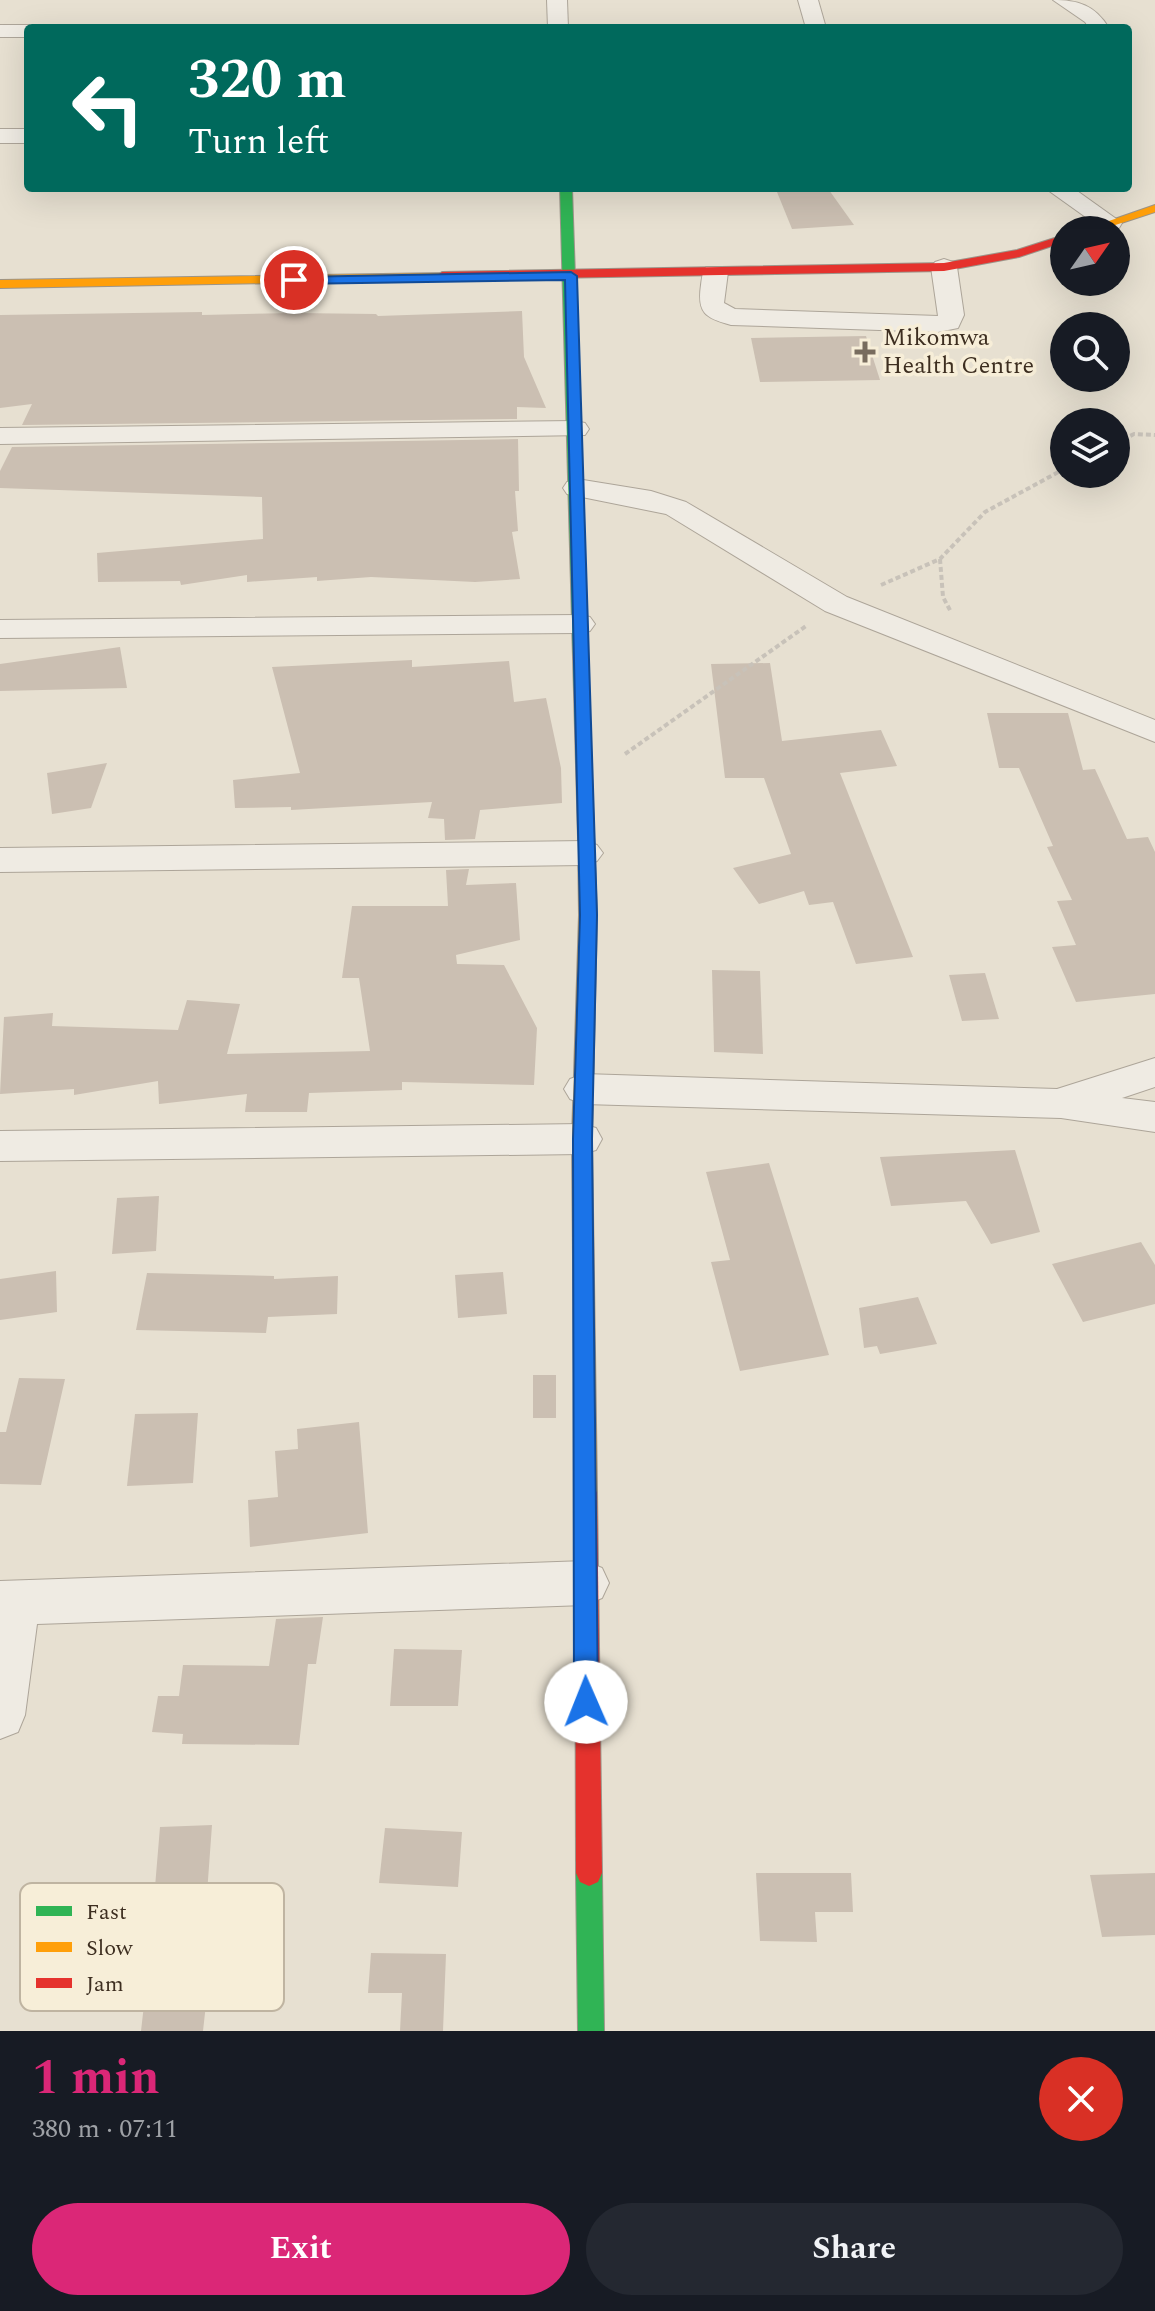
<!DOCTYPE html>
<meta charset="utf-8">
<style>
body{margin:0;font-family:Spectral,serif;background:#242831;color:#f1f3f6;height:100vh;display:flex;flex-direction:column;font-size:30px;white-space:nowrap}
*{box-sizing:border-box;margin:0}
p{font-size:26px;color:#9ea1a6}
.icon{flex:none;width:44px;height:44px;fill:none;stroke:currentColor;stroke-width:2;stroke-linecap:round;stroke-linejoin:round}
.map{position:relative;height:2031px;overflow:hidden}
.side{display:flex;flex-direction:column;background:#171b24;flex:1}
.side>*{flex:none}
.guide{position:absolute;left:24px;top:24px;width:1108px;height:168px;border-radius:8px;box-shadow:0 8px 32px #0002;background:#00695c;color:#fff;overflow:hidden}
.needle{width:52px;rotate:56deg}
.controls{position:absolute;left:1050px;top:216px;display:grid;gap:16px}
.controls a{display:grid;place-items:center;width:80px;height:80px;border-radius:50%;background:#171b24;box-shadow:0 8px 32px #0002;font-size:40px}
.pin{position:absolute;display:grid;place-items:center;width:68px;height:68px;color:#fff;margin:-34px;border:4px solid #fff;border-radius:50%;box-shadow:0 2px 8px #0007}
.me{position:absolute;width:88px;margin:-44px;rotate:359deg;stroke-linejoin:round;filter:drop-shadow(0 0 6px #0008)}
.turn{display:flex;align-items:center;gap:28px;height:168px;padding:0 32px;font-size:36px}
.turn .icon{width:104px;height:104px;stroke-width:2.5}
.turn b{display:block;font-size:56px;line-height:68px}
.round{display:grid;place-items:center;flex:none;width:84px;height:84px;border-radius:42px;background:#242831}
.headline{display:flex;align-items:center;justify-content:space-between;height:136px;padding:0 32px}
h1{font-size:48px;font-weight:700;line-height:60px;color:#db2777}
.cta{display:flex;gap:16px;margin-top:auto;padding:16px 32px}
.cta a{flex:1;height:92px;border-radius:48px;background:#db2777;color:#fff;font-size:32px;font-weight:700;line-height:92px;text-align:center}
.cta a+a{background:#242831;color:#f1f3f6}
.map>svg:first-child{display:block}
</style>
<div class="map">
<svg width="1155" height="2031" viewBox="0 0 1155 2031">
<rect width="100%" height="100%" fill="#e7e0d1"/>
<g fill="#cbbfb2">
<path d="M 829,190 L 854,225 L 792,229 L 777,192 Z"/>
<path d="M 522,311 L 524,357 L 546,408 L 517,407 L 517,419 L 22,425 L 32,404 L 0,408 L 0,315 L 202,312 L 202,315 L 294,313 L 376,314 L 378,316 Z"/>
<path d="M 866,336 L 880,380 L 760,382 L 751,338 Z"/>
<path d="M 518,439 L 519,491 L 515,491 L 518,531 L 512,532 L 520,579 L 475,582 L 371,577 L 317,581 L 317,577 L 247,582 L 247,575 L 181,585 L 180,581 L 98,582 L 97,553 L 263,539 L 262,497 L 0,488 L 0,471 L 12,447 Z"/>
<path d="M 120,647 L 127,688 L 0,691 L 0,664 Z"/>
<path d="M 412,660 L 412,667 L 509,661 L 514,702 L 546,698 L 561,768 L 562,803 L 480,810 L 475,839 L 445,840 L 444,819 L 428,818 L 432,802 L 291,810 L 291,807 L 235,808 L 233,780 L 300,773 L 272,667 Z"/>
<path d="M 770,663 L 782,741 L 881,730 L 897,766 L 840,773 L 913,957 L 856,964 L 833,902 L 809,905 L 804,891 L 759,904 L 733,868 L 791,854 L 764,778 L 725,778 L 711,664 Z"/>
<path d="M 987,713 L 1068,713 L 1083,770 L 1095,769 L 1127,839 L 1148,837 L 1155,852 L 1155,994 L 1076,1002 L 1052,947 L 1076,945 L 1057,901 L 1072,900 L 1047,847 L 1053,846 L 1019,768 L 999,768 Z"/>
<path d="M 107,763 L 91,808 L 52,814 L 47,773 Z"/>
<path d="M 469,869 L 466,885 L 516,883 L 520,940 L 456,955 L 457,964 L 504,965 L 537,1028 L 534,1085 L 402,1082 L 402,1090 L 309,1093 L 307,1112 L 245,1112 L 247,1094 L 159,1104 L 158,1081 L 74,1095 L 74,1089 L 0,1094 L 4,1017 L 53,1013 L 52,1026 L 178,1030 L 187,1000 L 240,1004 L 227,1054 L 370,1051 L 359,978 L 342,978 L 352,906 L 448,906 L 446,870 Z"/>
<path d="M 712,970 L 760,971 L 763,1054 L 714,1052 Z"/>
<path d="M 985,973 L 999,1019 L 962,1021 L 949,975 Z"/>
<path d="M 1015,1150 L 1040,1232 L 991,1244 L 966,1201 L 891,1206 L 880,1157 Z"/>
<path d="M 769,1163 L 829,1355 L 740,1371 L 711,1262 L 730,1260 L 706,1172 Z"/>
<path d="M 159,1196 L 156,1251 L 112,1254 L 117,1198 Z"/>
<path d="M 1141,1242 L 1155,1265 L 1155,1304 L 1083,1322 L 1052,1264 Z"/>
<path d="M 56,1271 L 57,1312 L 0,1320 L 0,1279 Z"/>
<path d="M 503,1272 L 507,1314 L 458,1318 L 455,1275 Z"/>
<path d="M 147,1273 L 274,1276 L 274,1279 L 338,1276 L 337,1314 L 268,1317 L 266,1333 L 136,1330 Z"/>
<path d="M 918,1297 L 937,1344 L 880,1354 L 877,1346 L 864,1348 L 859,1308 Z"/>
<rect x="533" y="1375" width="23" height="43"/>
<path d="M 19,1378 L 65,1379 L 41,1485 L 0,1484 L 0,1432 L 6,1432 Z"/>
<path d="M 198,1413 L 193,1483 L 127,1486 L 135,1414 Z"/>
<path d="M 359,1422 L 368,1533 L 250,1547 L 248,1500 L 278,1497 L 275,1451 L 298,1449 L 297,1429 Z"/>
<path d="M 323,1617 L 316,1664 L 308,1664 L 299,1745 L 182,1744 L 183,1734 L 152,1732 L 158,1696 L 179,1696 L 183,1665 L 269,1666 L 276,1619 Z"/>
<path d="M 394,1649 L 462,1650 L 458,1706 L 390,1706 Z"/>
<path d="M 212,1825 L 205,1921 L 272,1919 L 270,1957 L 211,1959 L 203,2031 L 141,2031 L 149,1961 L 75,1964 L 80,1926 L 152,1923 L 160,1827 Z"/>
<path d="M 385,1828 L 462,1832 L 458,1887 L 379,1883 Z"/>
<path d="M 756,1873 L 851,1873 L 853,1912 L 815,1912 L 817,1942 L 760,1941 Z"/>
<path d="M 1155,1873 L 1155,1935 L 1102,1937 L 1090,1875 Z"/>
<path d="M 371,1953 L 446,1954 L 443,2031 L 400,2031 L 402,1993 L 368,1993 Z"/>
</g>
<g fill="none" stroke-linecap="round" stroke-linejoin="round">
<g stroke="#ada599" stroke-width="2">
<g id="street">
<path d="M 547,0 L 567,0 L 568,28 L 548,28 Z"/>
<path d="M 798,0 L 818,0 L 826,28 L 806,28 Z"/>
<path d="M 1053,0 C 1078,0 1095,5 1109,28 L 1089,28 L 1085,22 Z"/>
<path d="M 0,25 L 28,25 L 36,28 L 28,28 L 28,37 L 0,37 Z"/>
<rect x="0" y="129" width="28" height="14"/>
<path d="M 1045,188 L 1073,188 L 1122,223 L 1119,228 L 1101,228 Z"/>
<path d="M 944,259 L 953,262 L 957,267 L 964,315 L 958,328 L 938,332 L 731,325 C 705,318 697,313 701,285 C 702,278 702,273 706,267 L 724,267 L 728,272 L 724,303 L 735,309 L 938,316 L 931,267 L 935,262 Z"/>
<path d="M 575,421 L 585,423 L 589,429 L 585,435 L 0,444 L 0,428 Z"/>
<path d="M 577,479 L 651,491 L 686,502 L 847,597 L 1155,720 L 1155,742 L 825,611 L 666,514 L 567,494 L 563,488 L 567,482 Z"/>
<path d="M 579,615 L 590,617 L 595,624 L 590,631 L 579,633 L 0,638 L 0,620 Z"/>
<path d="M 585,841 L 597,845 L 603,853 L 597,861 L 585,865 L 0,872 L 0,848 Z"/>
<path d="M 1155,1058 L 1155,1087 L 1122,1098 L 1155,1102 L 1155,1132 L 1061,1118 L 584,1104 L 570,1099 L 564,1089 L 570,1079 L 584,1074 L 1057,1089 Z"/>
<path d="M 582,1124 L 596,1128 L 602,1139 L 596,1150 L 582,1154 L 0,1161 L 0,1131 Z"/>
<path d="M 585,1561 L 602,1568 L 609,1583 L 602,1598 L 585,1605 L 37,1624 L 25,1715 L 18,1732 L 0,1739 L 0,1581 Z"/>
</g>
</g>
<g stroke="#9c958a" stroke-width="2">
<g id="fast">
<path d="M 560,188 L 572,188 L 594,837 L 586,842 L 578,837 Z"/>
<path d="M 589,1860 L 598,1864 L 602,1873 L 604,2031 L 578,2031 L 576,1873 L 580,1864 Z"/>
</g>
</g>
<g stroke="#9c958a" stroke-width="2">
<g id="slow">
<path d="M 1155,205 L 1155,212 L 1100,230 L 1083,230 Z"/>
<path d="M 446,273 L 448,276 L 442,280 L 0,288 L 0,280 Z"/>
<path d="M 586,832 L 594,837 L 597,915 L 592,1139 L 597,1493 L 594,1500 L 586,1503 L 578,1500 L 575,1493 L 572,1139 L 579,915 L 578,837 Z"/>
</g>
</g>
<g stroke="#9c958a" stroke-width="2">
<g id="jam">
<path d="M 1064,235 L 1064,242 L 1019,257 L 944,271 L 442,280 L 436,276 L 442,272 L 944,263 L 1017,250 Z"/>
<path d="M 586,1483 L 594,1486 L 597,1493 L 602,1873 L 598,1882 L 589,1886 L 580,1882 L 576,1873 L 575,1493 L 578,1486 Z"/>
</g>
</g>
<g stroke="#c8c2b9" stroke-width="4" stroke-dasharray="5 3" stroke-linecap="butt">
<path d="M 1116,443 L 1134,434 L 1155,435"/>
<path d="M 940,559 L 943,597 L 951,612"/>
<path d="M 881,585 L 940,559 L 985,512 L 1064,469"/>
<path d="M 625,754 L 806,626"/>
</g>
<use href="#street" fill="#efebe3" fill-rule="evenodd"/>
<use href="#fast" fill="#30b455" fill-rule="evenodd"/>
<use href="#slow" fill="#ff9f0a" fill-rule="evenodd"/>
<use href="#jam" fill="#e5322d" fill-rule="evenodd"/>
</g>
<path fill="#1a73e8" stroke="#114b97" stroke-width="2" d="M 571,272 L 577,276 L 597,915 L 592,1139 L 598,1702 L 595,1710 L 586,1714 L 578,1710 L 574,1702 L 573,1139 L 580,915 L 565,280 L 294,284 L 288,280 L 294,277 Z"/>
<path fill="#786c5e" stroke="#f7eed8" stroke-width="3" d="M861 340h8v8h8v8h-8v8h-8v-8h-8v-8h8z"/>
<g text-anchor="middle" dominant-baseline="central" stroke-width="7" stroke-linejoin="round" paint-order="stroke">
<g font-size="24" fill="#3d2e20" stroke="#f7eed8" text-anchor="start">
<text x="883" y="338">Mikomwa<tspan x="883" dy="28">Health Centre</tspan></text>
</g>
</g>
<rect x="20" y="1883" width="264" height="128" rx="12" fill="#f7eed8" stroke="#bfb4a1" stroke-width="2"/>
<rect x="36" y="1906" width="36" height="10" fill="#30b455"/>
<rect x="36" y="1942" width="36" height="10" fill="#ff9f0a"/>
<rect x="36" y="1978" width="36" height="10" fill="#e5322d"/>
<g font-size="22" fill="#3d2e20">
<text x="86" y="1919">Fast</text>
<text x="86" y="1955">Slow</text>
<text x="86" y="1991">Jam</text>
</g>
</svg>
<div class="controls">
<a><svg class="needle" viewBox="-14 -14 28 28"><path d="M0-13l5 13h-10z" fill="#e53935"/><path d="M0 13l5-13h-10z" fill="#9ea1a6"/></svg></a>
<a><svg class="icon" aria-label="search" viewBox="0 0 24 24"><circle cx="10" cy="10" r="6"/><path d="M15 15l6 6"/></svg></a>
<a><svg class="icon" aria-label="layers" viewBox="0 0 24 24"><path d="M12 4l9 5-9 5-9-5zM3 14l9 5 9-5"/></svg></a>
</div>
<div class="pin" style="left:294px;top:280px;background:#d93025"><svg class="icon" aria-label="arrive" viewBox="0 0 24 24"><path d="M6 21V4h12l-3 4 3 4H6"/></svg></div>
<svg class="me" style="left:586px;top:1702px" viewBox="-20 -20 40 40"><circle r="19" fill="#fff"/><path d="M0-13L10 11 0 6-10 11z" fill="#1a73e8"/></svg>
<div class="guide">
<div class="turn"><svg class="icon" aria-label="left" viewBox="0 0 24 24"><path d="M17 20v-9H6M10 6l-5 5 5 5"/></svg><div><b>320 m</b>Turn left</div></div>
</div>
</div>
<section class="side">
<div class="headline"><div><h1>1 min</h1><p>380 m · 07:11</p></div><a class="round" style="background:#d93025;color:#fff"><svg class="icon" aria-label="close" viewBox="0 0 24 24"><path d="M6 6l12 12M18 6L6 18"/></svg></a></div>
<div class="cta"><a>Exit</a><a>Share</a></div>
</section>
